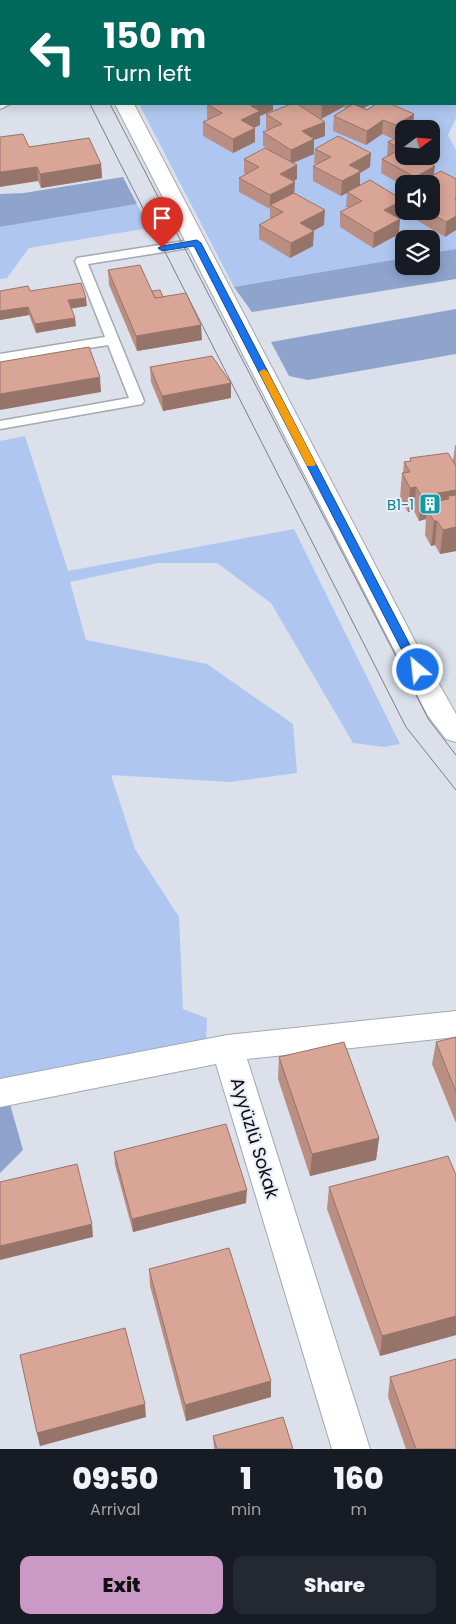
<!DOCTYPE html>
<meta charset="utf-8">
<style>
body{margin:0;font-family:Poppins,sans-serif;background:#242831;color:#f1f3f6;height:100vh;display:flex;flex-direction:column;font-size:19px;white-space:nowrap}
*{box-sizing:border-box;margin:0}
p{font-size:16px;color:#9ea1a6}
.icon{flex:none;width:28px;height:28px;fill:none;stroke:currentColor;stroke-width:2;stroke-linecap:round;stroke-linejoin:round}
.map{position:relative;height:1449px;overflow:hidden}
.sheet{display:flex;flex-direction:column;background:#171b24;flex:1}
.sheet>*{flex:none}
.top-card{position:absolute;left:0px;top:0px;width:456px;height:105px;box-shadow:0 2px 12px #0003;background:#00695c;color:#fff;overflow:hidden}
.needle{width:32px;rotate:74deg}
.buttons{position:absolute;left:395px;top:120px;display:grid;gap:10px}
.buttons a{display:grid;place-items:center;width:45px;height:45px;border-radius:10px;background:#171b24;box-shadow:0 2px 12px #0003;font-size:25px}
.pin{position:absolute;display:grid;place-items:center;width:42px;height:42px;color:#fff;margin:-51px -21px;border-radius:50% 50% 50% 0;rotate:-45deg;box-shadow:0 0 5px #0007}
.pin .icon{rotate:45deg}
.me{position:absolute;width:55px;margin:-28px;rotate:332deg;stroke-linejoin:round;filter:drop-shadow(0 0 4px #0008)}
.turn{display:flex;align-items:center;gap:18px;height:105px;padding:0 20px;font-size:22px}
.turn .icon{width:65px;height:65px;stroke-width:2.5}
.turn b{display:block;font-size:35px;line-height:42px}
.eta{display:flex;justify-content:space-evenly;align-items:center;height:85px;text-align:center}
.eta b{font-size:30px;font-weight:800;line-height:35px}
.cta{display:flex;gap:10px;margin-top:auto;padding:10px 20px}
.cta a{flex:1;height:58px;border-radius:10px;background:#cb99c5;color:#111;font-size:20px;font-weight:800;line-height:58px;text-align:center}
.cta a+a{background:#242831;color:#f1f3f6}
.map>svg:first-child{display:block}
</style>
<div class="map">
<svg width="456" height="1449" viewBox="0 0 456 1449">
<rect width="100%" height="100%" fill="#dbe0ea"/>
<g fill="#afc7f0" fill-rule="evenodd">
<path d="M 85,0 L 456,0 L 456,118 L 448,135 L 456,150 L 456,249 L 431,253 L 431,239 L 404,239 L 404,258 L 234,287 L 139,104 L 455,104 L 455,1 ZM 404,129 L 431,129 L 431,156 L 404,156 ZM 404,184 L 431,184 L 431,211 L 404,211 Z"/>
<path d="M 137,204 L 149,228 L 29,248 L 7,278 L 0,279 L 0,227 Z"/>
<path d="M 25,436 L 68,571 L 294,529 L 400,744 L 384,747 L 353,743 L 271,603 L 217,563 L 158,563 L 70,582 L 86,640 L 207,664 L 293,724 L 297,773 L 230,782 L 111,775 L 135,849 L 179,917 L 183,1009 L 207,1018 L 206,1045 L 0,1079 L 0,441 Z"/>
</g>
<g fill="#8ea4cd">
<path d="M 123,177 L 137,204 L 0,227 L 0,194 L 24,193 Z"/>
<path d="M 456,249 L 456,279 L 252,312 L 234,287 L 404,258 L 404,266 L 431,266 L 431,253 Z"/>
<path d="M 456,309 L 456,354 L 308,380 L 289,376 L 271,342 Z"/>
<path d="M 0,1079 L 10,1104 L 23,1150 L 0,1173 Z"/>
</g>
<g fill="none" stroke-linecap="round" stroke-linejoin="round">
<g stroke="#a3a8b1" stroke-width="3">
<g id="service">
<path d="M 1,101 L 1,104 L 10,104 L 0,109 Z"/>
<path d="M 197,239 L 201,240 L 203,243 L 201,246 L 88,264 L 144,401 L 142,404 L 0,429 L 0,421 L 129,398 L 108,345 L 0,362 L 0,354 L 105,337 L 75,261 L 77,258 Z"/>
</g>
</g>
<g stroke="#a3a8b1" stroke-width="2">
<g id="minor">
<path d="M 60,0 L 78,0 L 79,1 L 61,1 Z"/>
<path d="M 115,104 L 134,104 L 417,645 L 456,714 L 456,742 L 446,739 L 428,716 Z"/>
<path d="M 456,1011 L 456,1037 L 247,1059 L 370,1449 L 332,1449 L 216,1064 L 0,1107 L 0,1079 L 227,1035 Z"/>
</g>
</g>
<use href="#service" fill="#fff" fill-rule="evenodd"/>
<use href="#minor" fill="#fff" fill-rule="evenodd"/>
<g stroke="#7b7f85" stroke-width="1">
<path d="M 90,104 L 406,727 L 456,790"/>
<path d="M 110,104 L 429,720 L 456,755"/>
</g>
</g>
<g fill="#ba8e82">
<rect x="135" y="0" width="43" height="1"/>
<path d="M 185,0 L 243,0 L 241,1 L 183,1 Z"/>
<rect x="258" y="0" width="45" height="1"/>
<path d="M 390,0 L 456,0 L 456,17 L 455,16 L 455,1 L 388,1 Z"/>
<path d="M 455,20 L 456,21 L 456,48 L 455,48 Z"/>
<path d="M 207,104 L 273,104 L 273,110 L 260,116 L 260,125 L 254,128 L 255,142 L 233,153 L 203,136 L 203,122 L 208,120 L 207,119 Z"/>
<path d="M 289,104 L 371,104 L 363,108 L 413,128 L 412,129 L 404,129 L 437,162 L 432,165 L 434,175 L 456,179 L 456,230 L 445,237 L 413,218 L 414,211 L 431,211 L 431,184 L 404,184 L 404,186 L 381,173 L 382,159 L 387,156 L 388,142 L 394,139 L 382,134 L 366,145 L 333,131 L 334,116 L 346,108 L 343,107 L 321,119 L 325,122 L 325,136 L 314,140 L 314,154 L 293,163 L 297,165 L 297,179 L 293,181 L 295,182 L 294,193 L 324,225 L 313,231 L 313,246 L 290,258 L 259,239 L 259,225 L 270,219 L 270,209 L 239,192 L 239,178 L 246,174 L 244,173 L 244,159 L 266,148 L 263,146 L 263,132 L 268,130 L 266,129 L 266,114 L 290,104 Z"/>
<path d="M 29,147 L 101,164 L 102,178 L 41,188 L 38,181 Z"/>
<path d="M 315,149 L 370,167 L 360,173 L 360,185 L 403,200 L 402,214 L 396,217 L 399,234 L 373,248 L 340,227 L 340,212 L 349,208 L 346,207 L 347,193 L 341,196 L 313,181 L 313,166 L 317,164 L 314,163 Z"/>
<path d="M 108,270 L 163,297 L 202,340 L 137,351 L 109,285 Z"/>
<path d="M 30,291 L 87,306 L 71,308 L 76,326 L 36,333 L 29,315 L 0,320 Z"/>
<path d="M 150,367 L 231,398 L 163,411 L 151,382 Z"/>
<path d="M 455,445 L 456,445 L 456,551 L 440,554 L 435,545 L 431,546 L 425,535 L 426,519 L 419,521 L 414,511 L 408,512 L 400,498 L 402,473 L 403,473 L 404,462 L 410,461 L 410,458 L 453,461 Z"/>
<path d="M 456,1037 L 456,1123 L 432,1064 L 436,1042 Z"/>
<path d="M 279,1057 L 379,1138 L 376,1160 L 310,1176 L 278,1079 Z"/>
<path d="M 114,1152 L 246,1203 L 133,1232 L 115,1165 Z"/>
<path d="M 456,1175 L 456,1335 L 380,1356 L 327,1209 L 329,1187 Z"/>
<path d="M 149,1269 L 271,1381 L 271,1397 L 186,1421 L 150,1286 Z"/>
<path d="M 20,1355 L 146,1417 L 40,1446 Z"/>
<path d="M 390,1377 L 456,1449 L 406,1449 L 388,1397 Z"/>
<path d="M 213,1436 L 293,1449 L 214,1449 Z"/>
</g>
<g fill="#97746a">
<rect x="161" y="0" width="17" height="1"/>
<path d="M 232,0 L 243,0 L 241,1 L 232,1 Z"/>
<path d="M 290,0 L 303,0 L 303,1 L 289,1 Z"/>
<path d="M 256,104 L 273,104 L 273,110 L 260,116 L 260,125 L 241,134 L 241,120 L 251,106 Z"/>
<path d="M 324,104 L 344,104 L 343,107 L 321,119 L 322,105 Z"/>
<path d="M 355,104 L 371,104 L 355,113 Z"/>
<path d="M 414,114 L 413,128 L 412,129 L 404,129 L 404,134 L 395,140 L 396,125 Z"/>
<path d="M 383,120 L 382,134 L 366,145 L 367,131 Z"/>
<path d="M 325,122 L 325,136 L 314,140 L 314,154 L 290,164 L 291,150 L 302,131 Z"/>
<path d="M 255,128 L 255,142 L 233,153 L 233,139 Z"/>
<path d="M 438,148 L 437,162 L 418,172 L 419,158 L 422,156 L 431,156 L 431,151 Z"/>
<path d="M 371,153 L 370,167 L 360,173 L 360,186 L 341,196 L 342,181 L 349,165 Z"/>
<path d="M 101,164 L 102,178 L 41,188 L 40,174 Z"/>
<path d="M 297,165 L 297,179 L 280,189 L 280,174 Z"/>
<path d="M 435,166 L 433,180 L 415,184 L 415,177 Z"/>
<path d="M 37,167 L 38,181 L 0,187 L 0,172 Z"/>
<path d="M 295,182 L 294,196 L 270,205 L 270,195 Z"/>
<path d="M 403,200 L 402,214 L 383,224 L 384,210 Z"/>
<path d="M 325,210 L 324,225 L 300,238 L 300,223 Z"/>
<path d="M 456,216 L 456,230 L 445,237 L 446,222 Z"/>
<path d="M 400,219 L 399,234 L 373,248 L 374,233 Z"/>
<path d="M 314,231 L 313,246 L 290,258 L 291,243 Z"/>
<path d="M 86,298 L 87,306 L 69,309 L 68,300 Z"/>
<path d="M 28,307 L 29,315 L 0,320 L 0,311 Z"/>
<path d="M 75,318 L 76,326 L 36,333 L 35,324 Z"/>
<path d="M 201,325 L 202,340 L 137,351 L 136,336 Z"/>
<path d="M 100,377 L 101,392 L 0,410 L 0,394 Z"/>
<path d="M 231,383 L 231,398 L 163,411 L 162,396 Z"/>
<path d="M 416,487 L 414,511 L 408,512 L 410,488 Z"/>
<path d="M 456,490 L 456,513 L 448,496 L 446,515 L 432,510 L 428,503 L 426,519 L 419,521 L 421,496 Z"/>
<path d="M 434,521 L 437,521 L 435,545 L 431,546 Z"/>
<path d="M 456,527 L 456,551 L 440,554 L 443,530 Z"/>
<path d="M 379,1138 L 376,1160 L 310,1176 L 312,1154 Z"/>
<path d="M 247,1190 L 246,1203 L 133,1232 L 132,1219 Z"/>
<path d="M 92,1224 L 93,1237 L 0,1260 L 0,1246 Z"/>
<path d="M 456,1316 L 456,1335 L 380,1356 L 382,1336 Z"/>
<path d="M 271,1381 L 271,1397 L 186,1421 L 185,1405 Z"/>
<path d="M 145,1404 L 146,1417 L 40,1446 L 37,1433 Z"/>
</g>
<g fill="#d8a597" stroke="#97746a">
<path d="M 185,0 L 225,0 L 223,1 L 183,1 Z"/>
<path d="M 372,0 L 378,0 L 383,1 L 371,1 Z"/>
<path d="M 390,0 L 430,0 L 429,1 L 388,1 Z"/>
<path d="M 448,0 L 456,0 L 456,2 L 455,1 Z"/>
<path d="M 455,20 L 456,21 L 456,34 L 455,34 Z"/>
<path d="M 207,104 L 256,104 L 251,106 L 260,111 L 241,120 L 255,128 L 233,139 L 203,122 L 222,113 Z"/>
<path d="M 291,104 L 297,104 L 325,122 L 302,131 L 314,139 L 291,150 L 263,132 L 282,124 L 266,114 Z"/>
<path d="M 353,104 L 367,110 L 376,104 L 391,104 L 414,114 L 396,125 L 383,120 L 367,131 L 334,116 Z"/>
<path d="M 23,134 L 29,147 L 89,138 L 101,164 L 40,174 L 37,167 L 0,172 L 0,137 Z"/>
<path d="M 404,134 L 404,156 L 422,156 L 419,158 L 435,166 L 415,177 L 382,159 L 401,149 L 388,142 Z"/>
<path d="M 338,136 L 371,153 L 349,165 L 361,171 L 342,181 L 313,166 L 331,157 L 315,149 Z"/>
<path d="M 431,145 L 438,148 L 431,151 Z"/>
<path d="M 265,148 L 297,165 L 280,174 L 295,182 L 270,195 L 239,178 L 259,167 L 244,159 Z"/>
<path d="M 441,171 L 456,179 L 456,199 L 455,199 L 456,200 L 456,216 L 446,222 L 428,211 L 431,211 L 431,195 L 435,193 L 431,191 L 431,184 L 419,184 L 418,183 Z"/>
<path d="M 370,180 L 403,200 L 384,210 L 400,219 L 374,233 L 340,212 L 362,201 L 347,192 Z"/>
<path d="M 294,193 L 325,210 L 300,223 L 314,231 L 291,243 L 259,225 L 283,212 L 270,205 Z"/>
<path d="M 140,265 L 155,298 L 186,293 L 201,325 L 136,336 L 108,270 Z"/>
<path d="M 81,283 L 86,298 L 68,300 L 75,318 L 35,324 L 28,307 L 0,311 L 0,291 L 28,286 L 30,291 Z"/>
<path d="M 160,290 L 163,297 L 155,298 L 152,291 Z"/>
<path d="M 89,347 L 100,377 L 0,394 L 0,362 Z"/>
<path d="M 212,356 L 231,383 L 162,396 L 150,367 Z"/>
<path d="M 448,453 L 456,466 L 456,490 L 421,496 L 416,487 L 410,488 L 402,473 L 410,472 L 404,462 L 411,461 L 410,458 Z"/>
<path d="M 456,495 L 456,527 L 443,530 L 437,521 L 434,521 L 427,510 L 432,510 L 428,503 L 449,499 L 448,496 Z"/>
<path d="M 456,1037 L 456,1092 L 436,1042 Z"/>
<path d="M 344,1042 L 379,1138 L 312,1154 L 279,1057 Z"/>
<path d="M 226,1124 L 247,1190 L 132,1219 L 114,1152 Z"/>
<path d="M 448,1156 L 456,1175 L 456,1316 L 382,1336 L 329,1187 Z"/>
<path d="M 77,1164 L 92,1224 L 0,1246 L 0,1182 Z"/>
<path d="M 229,1248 L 271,1381 L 185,1405 L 149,1269 Z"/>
<path d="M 125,1328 L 145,1404 L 37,1433 L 20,1355 Z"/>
<path d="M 456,1359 L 456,1449 L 416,1449 L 390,1377 Z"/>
<path d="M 283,1417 L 293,1449 L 217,1449 L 213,1436 Z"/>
</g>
<path fill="#1a73e8" stroke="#114b97" d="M 197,240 L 201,243 L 423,670 L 422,673 L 418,674 L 412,670 L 194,246 L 162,251 L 158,248 L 162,246 Z"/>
<path fill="#f59e0b" d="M 264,369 L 268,372 L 316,464 L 314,466 L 307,466 L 306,464 L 259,372 Z"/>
<defs>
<g id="building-square" transform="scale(1.125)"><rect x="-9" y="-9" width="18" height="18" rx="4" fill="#0f9aa8" stroke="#e8edf7"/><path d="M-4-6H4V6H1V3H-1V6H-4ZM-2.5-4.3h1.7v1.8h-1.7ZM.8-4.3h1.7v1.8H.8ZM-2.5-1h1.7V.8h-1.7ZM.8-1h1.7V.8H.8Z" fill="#fff"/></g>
</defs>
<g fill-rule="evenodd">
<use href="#building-square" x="430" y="504"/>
</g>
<g text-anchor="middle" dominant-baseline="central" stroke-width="4" stroke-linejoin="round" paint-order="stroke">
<g font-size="15" fill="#0d838f" stroke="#e8edf7" text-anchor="end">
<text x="414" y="504">B1-1</text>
</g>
<g font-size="18" fill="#0c0e11" stroke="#e8edf7">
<text transform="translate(255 1138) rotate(73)">Ayyüzlü Sokak</text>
</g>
</g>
</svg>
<div class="buttons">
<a><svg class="needle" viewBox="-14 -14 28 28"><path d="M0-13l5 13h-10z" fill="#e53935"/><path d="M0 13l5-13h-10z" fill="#9ea1a6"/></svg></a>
<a><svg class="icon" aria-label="sound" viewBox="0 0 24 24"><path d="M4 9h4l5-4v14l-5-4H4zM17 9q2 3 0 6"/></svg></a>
<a><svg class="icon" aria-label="layers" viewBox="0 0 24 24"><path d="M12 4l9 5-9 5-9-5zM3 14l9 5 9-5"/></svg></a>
</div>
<div class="pin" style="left:162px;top:248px;background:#d93025"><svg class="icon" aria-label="arrive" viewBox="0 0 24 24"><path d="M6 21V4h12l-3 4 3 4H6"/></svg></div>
<svg class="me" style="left:418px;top:670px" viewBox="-20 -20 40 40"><circle r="17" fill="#1a73e8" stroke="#fff" stroke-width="3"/><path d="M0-11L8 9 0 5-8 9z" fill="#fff"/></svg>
<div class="top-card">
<div class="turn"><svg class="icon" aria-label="left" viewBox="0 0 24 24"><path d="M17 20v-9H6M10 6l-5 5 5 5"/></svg><div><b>150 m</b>Turn left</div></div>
</div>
</div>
<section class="sheet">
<div class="eta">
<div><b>09:50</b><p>Arrival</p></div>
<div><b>1</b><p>min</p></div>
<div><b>160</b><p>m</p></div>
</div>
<div class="cta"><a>Exit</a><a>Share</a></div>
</section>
